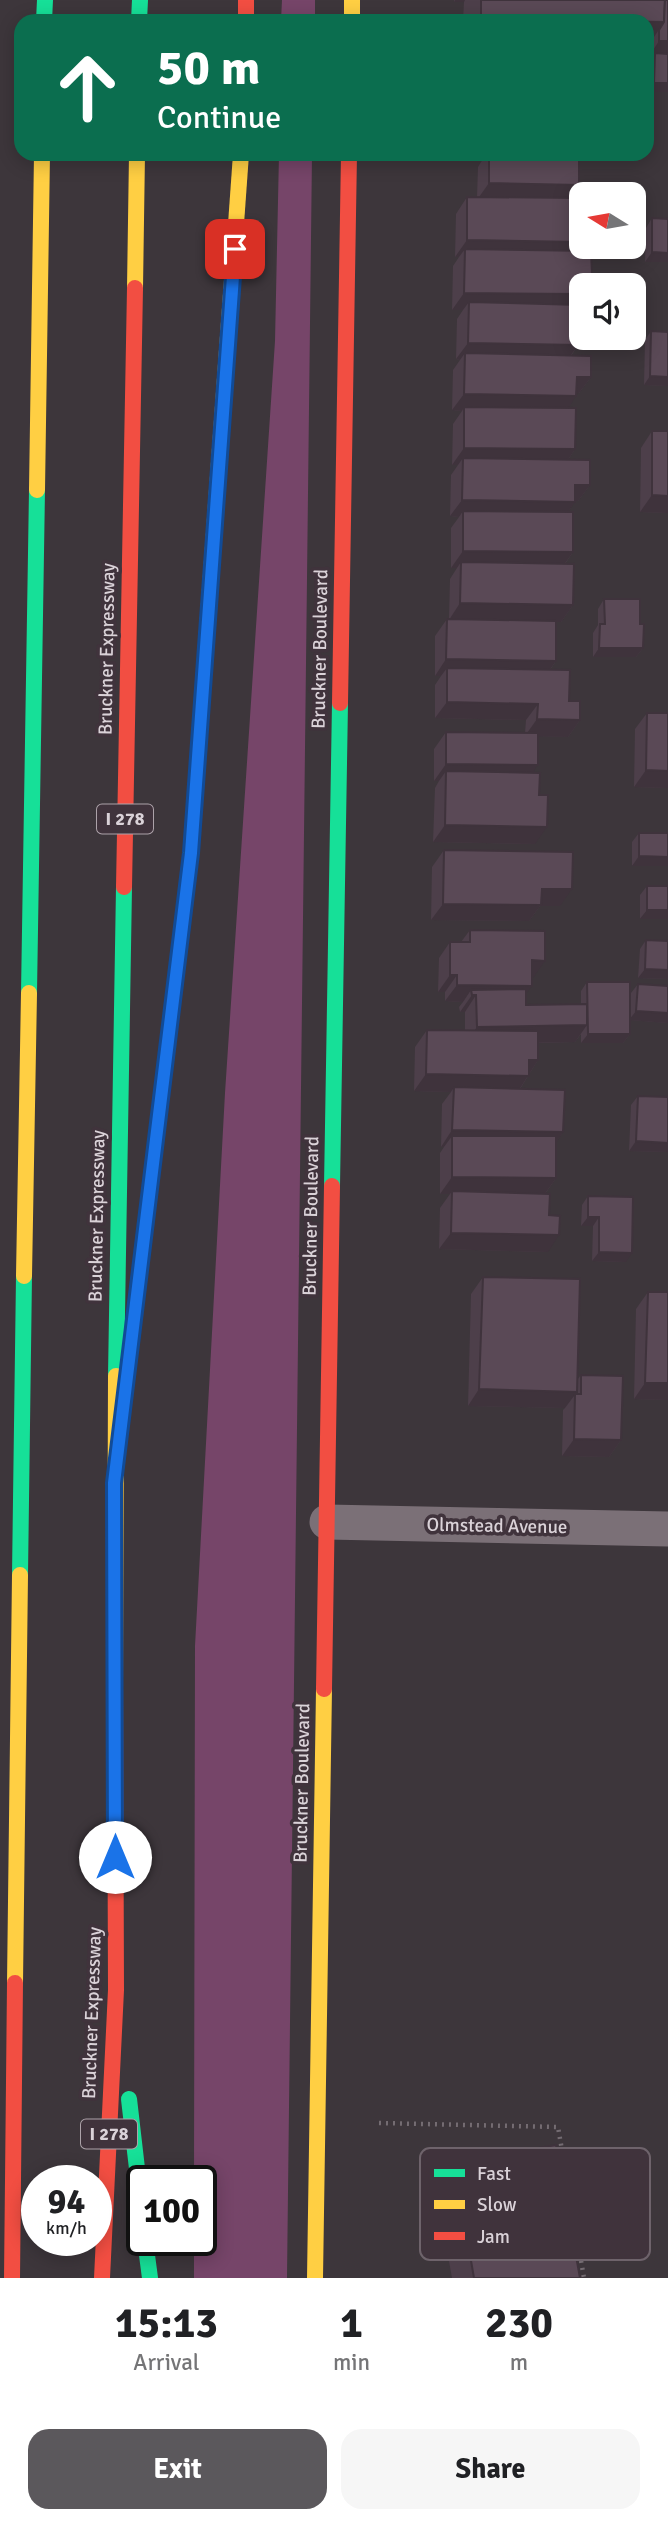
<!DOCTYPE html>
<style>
body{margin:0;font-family:Signika,sans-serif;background:#f6f6f6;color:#202124;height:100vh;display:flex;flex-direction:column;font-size:26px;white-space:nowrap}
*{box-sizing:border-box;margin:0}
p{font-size:23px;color:#757577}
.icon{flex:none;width:38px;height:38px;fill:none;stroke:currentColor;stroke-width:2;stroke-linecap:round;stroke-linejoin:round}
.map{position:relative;height:2278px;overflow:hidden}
.drawer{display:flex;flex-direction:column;background:#fff;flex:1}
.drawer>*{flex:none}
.guide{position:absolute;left:14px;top:14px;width:640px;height:147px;border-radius:21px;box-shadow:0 4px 18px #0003;background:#0b6e4f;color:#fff;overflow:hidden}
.needle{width:46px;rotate:281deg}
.tools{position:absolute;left:569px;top:182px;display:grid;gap:14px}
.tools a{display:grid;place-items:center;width:77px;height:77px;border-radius:14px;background:#fff;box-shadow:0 4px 18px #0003;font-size:35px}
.speed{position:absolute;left:21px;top:2165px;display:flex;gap:14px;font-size:35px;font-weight:700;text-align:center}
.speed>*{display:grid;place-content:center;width:91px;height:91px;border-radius:50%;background:#fff;box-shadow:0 4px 18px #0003;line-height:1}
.speed small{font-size:18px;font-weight:400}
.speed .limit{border:4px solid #111;border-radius:10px;background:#fff;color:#111}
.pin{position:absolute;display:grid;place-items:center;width:60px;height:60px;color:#fff;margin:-30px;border-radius:14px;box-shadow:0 4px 10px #0006}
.me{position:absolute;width:77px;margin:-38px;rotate:0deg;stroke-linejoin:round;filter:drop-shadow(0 0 5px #0008)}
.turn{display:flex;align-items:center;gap:24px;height:147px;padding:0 28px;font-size:32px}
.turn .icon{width:91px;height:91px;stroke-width:2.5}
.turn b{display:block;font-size:49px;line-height:60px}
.eta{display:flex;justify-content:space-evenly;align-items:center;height:119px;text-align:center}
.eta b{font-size:42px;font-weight:700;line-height:49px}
.cta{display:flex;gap:14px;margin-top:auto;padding:14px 28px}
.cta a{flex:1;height:80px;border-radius:21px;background:#5b585c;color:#fff;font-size:28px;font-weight:700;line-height:80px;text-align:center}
.cta a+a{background:#f6f6f6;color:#202124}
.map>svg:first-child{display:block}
</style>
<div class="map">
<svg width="668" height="2278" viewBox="0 0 668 2278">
<rect width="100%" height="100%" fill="#3d363b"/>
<g fill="#764569">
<path d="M 282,0 L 315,0 L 315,21 L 281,21 Z"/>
<path d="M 279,154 L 312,154 L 287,2278 L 194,2278 L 194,2240 L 201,2240 L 201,2180 L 194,2180 L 195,1646 L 225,1093 L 275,341 Z"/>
</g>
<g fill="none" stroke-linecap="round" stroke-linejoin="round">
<path stroke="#746c72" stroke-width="4.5" stroke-dasharray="2 5" stroke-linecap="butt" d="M 379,2123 L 558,2127 L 584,2278"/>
<path stroke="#7b7077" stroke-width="35" d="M 327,1522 L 668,1529"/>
<g stroke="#16e098" stroke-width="16">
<path d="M 44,21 L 45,0"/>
<path d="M 139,21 L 140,0"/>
<path d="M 29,993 L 37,490"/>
<path d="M 332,1186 L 340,703"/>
<path d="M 138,1287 L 191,853 L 202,700"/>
<path d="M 116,1376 L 124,887"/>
<path d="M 20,1575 L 24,1276"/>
<path d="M 129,2099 L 142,2212"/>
<path d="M 145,2240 L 150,2278"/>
</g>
<g stroke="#ffcf43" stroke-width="16">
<path d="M 352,0 L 352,21"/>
<path d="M 135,288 L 137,154"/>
<path d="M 37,490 L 42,154"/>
<path d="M 202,700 L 241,154"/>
<path d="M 24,1276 L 29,993"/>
<path d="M 115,1684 L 116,1376"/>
<path d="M 15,1983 L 20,1575"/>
<path d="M 315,2278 L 324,1689"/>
</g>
<g stroke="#f24e42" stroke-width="16">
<path d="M 246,0 L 246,21"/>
<path d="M 340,703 L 349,154"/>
<path d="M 124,887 L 135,288"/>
<path d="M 324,1689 L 332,1186"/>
<path d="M 12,2278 L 15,1983"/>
<path d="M 102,2278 L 116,1990 L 115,1684"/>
</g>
</g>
<g fill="#4d3f4a">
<path d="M 454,0 L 668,0 L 668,92 L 648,92 L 649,63 L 652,58 L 648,58 L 648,21 L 463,21 L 464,2 L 454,2 Z"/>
<path d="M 486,154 L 579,154 L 569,198 L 581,198 L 581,238 L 579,238 L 572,251 L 581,289 L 578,291 L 571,305 L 583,339 L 578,339 L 578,345 L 571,356 L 591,377 L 579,393 L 577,393 L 568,408 L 575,449 L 568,460 L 590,485 L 578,501 L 575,501 L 568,512 L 573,552 L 565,564 L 573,605 L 561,622 L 556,622 L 556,661 L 550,670 L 580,720 L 568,737 L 538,736 L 533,773 L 535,844 L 433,842 L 435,788 L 439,781 L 434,781 L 434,749 L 446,732 L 525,733 L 526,720 L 435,718 L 435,685 L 441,676 L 435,676 L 435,636 L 447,619 L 449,619 L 450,579 L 457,568 L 451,568 L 451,528 L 459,517 L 450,516 L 451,475 L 458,465 L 452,465 L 453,424 L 462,411 L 452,410 L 453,370 L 460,360 L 456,359 L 457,319 L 463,310 L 452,310 L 453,266 L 459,257 L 455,257 L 456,214 L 467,197 L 477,197 L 478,167 Z"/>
<path d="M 652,218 L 668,219 L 668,262 L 645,262 L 646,228 Z"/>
<path d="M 651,331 L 668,332 L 668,386 L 644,385 L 645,340 Z"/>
<path d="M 652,431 L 668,513 L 640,512 L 641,448 Z"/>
<path d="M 604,599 L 643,648 L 636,657 L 593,657 L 593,633 L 598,625 L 598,609 Z"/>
<path d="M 647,713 L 668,788 L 634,787 L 635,729 Z"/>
<path d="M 639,833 L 668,833 L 632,866 L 632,842 Z"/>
<path d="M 444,850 L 560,906 L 540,906 L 529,921 L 431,920 L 432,867 Z"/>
<path d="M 647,886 L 668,886 L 640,919 L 640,895 Z"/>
<path d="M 470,930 L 533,978 L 526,994 L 526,1005 L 581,1004 L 581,991 L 587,982 L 630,1014 L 631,993 L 638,984 L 668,1023 L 630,1020 L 630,1034 L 623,1043 L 581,1043 L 581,1034 L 575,1042 L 538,1043 L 538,1060 L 520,1089 L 563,1132 L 556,1142 L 556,1178 L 545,1194 L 548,1252 L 439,1249 L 440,1208 L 450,1194 L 440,1194 L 440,1153 L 444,1147 L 441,1147 L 442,1104 L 451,1092 L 414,1091 L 415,1047 L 427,1030 L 465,1030 L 465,1012 L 460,1012 L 459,1007 L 463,1002 L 445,1001 L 445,992 L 438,992 L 439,958 L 450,942 L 461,942 Z"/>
<path d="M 646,940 L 668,941 L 668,979 L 638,978 L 640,949 Z"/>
<path d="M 638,1096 L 668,1097 L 668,1152 L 629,1151 L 631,1105 Z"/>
<path d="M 588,1196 L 626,1262 L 592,1261 L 593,1226 L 581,1226 L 582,1205 Z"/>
<path d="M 483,1277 L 577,1380 L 581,1375 L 621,1440 L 609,1457 L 562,1456 L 563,1410 L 565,1408 L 468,1406 L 471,1294 Z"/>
<path d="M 648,1292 L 668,1292 L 668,1400 L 634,1399 L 636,1309 Z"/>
<path d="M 454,2163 L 580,2278 L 452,2278 L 436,2188 Z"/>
</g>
<g fill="#3f333c">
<path d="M 455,0 L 465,0 L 464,2 L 454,2 Z"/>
<path d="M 481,19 L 621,21 L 479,21 Z"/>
<path d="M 648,21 L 664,22 L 648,46 Z"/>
<path d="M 659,41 L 668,41 L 668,58 L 655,53 L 652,58 L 648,58 Z"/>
<path d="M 654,83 L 668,83 L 668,92 L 648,92 Z"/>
<path d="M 489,183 L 579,185 L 567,202 L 477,200 Z"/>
<path d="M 579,221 L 581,221 L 581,238 L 567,238 Z"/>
<path d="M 467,240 L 579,242 L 567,259 L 465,249 L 459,257 L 455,257 Z"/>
<path d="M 652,252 L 668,253 L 668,262 L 645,262 Z"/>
<path d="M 579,274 L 592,274 L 584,285 L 581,285 L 580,291 L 567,290 Z"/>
<path d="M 464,293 L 578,294 L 567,311 L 469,302 L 463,310 L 452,310 Z"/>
<path d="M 578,322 L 581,322 L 581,338 L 584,338 L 583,339 L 567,339 Z"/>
<path d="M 468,343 L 578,345 L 566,362 L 465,353 L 460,360 L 456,359 Z"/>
<path d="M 650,376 L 668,377 L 668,386 L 644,385 Z"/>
<path d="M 577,377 L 591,377 L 579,393 L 565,394 Z"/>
<path d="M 464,394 L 576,396 L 565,413 L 464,407 L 462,411 L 452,410 Z"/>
<path d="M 464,448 L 575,449 L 564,466 L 463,458 L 458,465 L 452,465 Z"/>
<path d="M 575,485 L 590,485 L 578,501 L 564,501 Z"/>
<path d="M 652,495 L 668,496 L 668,513 L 640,512 Z"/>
<path d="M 462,500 L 575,502 L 564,518 L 463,511 L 459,517 L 450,516 Z"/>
<path d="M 463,551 L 573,552 L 561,569 L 461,562 L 457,568 L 451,568 Z"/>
<path d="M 460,603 L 573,605 L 561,622 L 449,620 Z"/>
<path d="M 599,648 L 643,648 L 636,657 L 593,657 Z"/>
<path d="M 446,659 L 556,661 L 544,678 L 447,668 L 441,676 L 435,676 Z"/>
<path d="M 447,702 L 538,704 L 526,720 L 435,718 Z"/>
<path d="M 537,719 L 580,720 L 568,737 L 525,736 Z"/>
<path d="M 446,764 L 538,765 L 526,782 L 446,771 L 439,781 L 434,781 Z"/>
<path d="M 646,770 L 668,771 L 668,788 L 634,787 Z"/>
<path d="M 445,825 L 547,827 L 535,844 L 433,842 Z"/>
<path d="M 639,856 L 668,857 L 668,866 L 632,866 Z"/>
<path d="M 542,889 L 572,889 L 560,906 L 540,906 L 529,921 L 431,920 L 443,904 Z"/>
<path d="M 647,910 L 668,910 L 668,919 L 640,919 Z"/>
<path d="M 532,960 L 545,961 L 533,978 L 521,977 Z"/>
<path d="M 645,969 L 668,970 L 668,979 L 638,978 Z"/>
<path d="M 450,975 L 457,975 L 445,992 L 438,992 Z"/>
<path d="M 457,985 L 532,986 L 520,1002 L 476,995 L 465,1012 L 460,1012 L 472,995 L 471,990 L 463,1002 L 445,1001 Z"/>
<path d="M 636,1011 L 668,1013 L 668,1023 L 629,1020 Z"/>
<path d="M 587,1025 L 575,1042 L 465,1044 L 477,1027 Z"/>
<path d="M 588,1034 L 630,1034 L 623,1043 L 581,1043 Z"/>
<path d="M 529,1060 L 538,1060 L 517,1093 L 454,1087 L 451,1092 L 414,1091 L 426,1074 Z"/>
<path d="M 452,1130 L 563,1132 L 552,1149 L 452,1136 L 444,1147 L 441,1147 Z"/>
<path d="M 636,1141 L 668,1143 L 668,1152 L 629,1151 Z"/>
<path d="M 452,1177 L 556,1178 L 544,1195 L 452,1191 L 450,1194 L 440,1194 Z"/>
<path d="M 588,1217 L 599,1217 L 593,1226 L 581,1226 Z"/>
<path d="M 451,1233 L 559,1235 L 548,1252 L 439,1249 Z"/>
<path d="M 599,1252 L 632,1253 L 626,1262 L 592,1261 Z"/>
<path d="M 645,1383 L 668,1383 L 668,1400 L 634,1399 Z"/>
<path d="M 479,1389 L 577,1392 L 565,1408 L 468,1406 Z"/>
<path d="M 574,1439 L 621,1440 L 609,1457 L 562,1456 Z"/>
</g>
<g fill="#5a4956" stroke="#3f333c" stroke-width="2">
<path d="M 481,0 L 665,0 L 664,22 L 481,19 Z"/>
<path d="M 665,0 L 668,0 L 668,41 L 659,41 L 659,30 L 664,22 Z"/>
<path d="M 655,53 L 668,54 L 668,83 L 654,83 Z"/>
<path d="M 489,154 L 579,154 L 579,185 L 489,183 Z"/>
<path d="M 467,197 L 581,198 L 581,221 L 579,221 L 579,242 L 467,240 Z"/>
<path d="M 652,218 L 668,219 L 668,253 L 652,252 Z"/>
<path d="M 465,249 L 591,251 L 592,274 L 579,274 L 578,294 L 464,293 Z"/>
<path d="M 469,302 L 581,305 L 581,322 L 578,322 L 578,345 L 468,343 Z"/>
<path d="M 651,331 L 668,332 L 668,377 L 650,376 Z"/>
<path d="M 465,353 L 591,356 L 591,377 L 577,377 L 576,396 L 464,394 Z"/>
<path d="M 464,407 L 576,408 L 575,449 L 464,448 Z"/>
<path d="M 652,431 L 668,431 L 668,496 L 652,495 Z"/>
<path d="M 463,458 L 590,460 L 590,485 L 575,485 L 575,502 L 462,500 Z"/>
<path d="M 463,511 L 573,512 L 573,552 L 463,551 Z"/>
<path d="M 461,562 L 574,564 L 573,605 L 460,603 Z"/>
<path d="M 604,599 L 640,599 L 640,624 L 644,624 L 643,648 L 599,648 L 600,624 L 605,624 Z"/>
<path d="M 447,619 L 556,621 L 556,661 L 446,659 Z"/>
<path d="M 447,668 L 570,670 L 569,701 L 580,701 L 580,720 L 537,719 L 538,704 L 447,702 Z"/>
<path d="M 647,713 L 668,713 L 668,771 L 646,770 Z"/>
<path d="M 446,732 L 538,733 L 538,765 L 446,764 Z"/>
<path d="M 446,771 L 540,773 L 539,795 L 548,795 L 547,827 L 445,825 Z"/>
<path d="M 639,833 L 668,833 L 668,857 L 639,856 Z"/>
<path d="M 444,850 L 573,852 L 572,889 L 542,889 L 541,905 L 443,904 Z"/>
<rect x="647" y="886" width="21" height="24"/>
<path d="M 470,930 L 545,931 L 545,961 L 532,960 L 532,986 L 457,985 L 457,975 L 450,975 L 450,942 L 470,942 Z"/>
<path d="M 646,940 L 668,941 L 668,970 L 645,969 Z"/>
<path d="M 587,982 L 630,982 L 630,1034 L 588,1034 Z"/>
<path d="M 638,984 L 668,986 L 668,1013 L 636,1011 Z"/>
<path d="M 526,989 L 526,1005 L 587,1004 L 587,1025 L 477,1027 L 476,995 L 472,995 L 471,990 Z"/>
<path d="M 427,1030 L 538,1031 L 538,1060 L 529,1060 L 529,1076 L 426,1074 Z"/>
<path d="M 454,1087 L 565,1090 L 563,1132 L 452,1130 Z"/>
<path d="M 638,1096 L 668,1097 L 668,1143 L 636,1141 Z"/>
<path d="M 452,1136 L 556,1136 L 556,1178 L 452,1177 Z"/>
<path d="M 452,1191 L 550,1194 L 549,1215 L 560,1216 L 559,1235 L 451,1233 Z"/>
<path d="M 588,1196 L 633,1197 L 632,1253 L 599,1252 L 599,1217 L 588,1217 Z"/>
<path d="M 483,1277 L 580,1279 L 577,1392 L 479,1389 Z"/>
<path d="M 648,1292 L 668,1292 L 668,1383 L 645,1383 Z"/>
<path d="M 581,1375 L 623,1376 L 621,1440 L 574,1439 L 575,1394 L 581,1394 Z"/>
<path d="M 556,2145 L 580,2278 L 474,2278 L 454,2163 Z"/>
</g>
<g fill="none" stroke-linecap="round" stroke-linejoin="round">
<g stroke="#114b97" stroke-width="18">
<path id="route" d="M 115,1857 L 114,1483 L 191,853 L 235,249"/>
</g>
<use href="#route" stroke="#1a73e8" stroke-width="12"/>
</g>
<g text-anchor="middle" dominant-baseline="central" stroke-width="7" stroke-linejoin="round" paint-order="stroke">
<g fill="#40333c" stroke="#aca2a9" stroke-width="2">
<rect x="97" y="804.5" width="56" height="29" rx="5"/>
<rect x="81" y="2119.5" width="56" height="29" rx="5"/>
</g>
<g font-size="18" font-weight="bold" fill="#dad2d8">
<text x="125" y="819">I 278</text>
<text x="109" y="2134">I 278</text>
</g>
<g font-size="19" fill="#dad2d8" stroke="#40333c">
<text transform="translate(107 649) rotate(-89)">Bruckner Expressway</text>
<text transform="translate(320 649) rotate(-89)">Bruckner Boulevard</text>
<text transform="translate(97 1216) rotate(-89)">Bruckner Expressway</text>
<text transform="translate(311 1216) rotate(-89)">Bruckner Boulevard</text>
<text transform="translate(497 1526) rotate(1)">Olmstead Avenue</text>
<text transform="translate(302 1783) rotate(-89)">Bruckner Boulevard</text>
<text transform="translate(92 2013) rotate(-88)">Bruckner Expressway</text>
</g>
</g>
<rect x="420" y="2148" width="230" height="112" rx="10" fill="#40333c" stroke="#6e636b" stroke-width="2"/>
<rect x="434" y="2169" width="31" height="8" fill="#16e098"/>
<rect x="434" y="2200" width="31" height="9" fill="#ffcf43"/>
<rect x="434" y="2232" width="31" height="8" fill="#f24e42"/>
<g font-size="19" fill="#dad2d8">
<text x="477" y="2180">Fast</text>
<text x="477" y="2211">Slow</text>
<text x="477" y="2243">Jam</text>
</g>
</svg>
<div class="tools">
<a><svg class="needle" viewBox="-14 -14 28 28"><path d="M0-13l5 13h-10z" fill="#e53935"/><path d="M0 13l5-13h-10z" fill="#757577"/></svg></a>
<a><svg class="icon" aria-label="sound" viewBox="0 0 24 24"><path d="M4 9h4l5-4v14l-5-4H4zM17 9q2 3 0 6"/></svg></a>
</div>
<div class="speed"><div>94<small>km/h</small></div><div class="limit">100</div></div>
<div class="pin" style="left:235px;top:249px;background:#d93025"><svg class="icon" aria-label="arrive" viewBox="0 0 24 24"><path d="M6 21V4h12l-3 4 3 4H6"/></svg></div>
<svg class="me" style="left:115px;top:1857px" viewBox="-20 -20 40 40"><circle r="19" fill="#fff"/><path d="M0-13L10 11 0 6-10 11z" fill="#1a73e8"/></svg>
<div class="guide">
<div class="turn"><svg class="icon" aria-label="ahead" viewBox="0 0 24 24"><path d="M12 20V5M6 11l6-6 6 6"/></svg><div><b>50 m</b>Continue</div></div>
</div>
</div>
<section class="drawer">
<div class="eta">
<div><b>15:13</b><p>Arrival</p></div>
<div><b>1</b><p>min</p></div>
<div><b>230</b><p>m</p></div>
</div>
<div class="cta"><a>Exit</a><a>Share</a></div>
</section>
